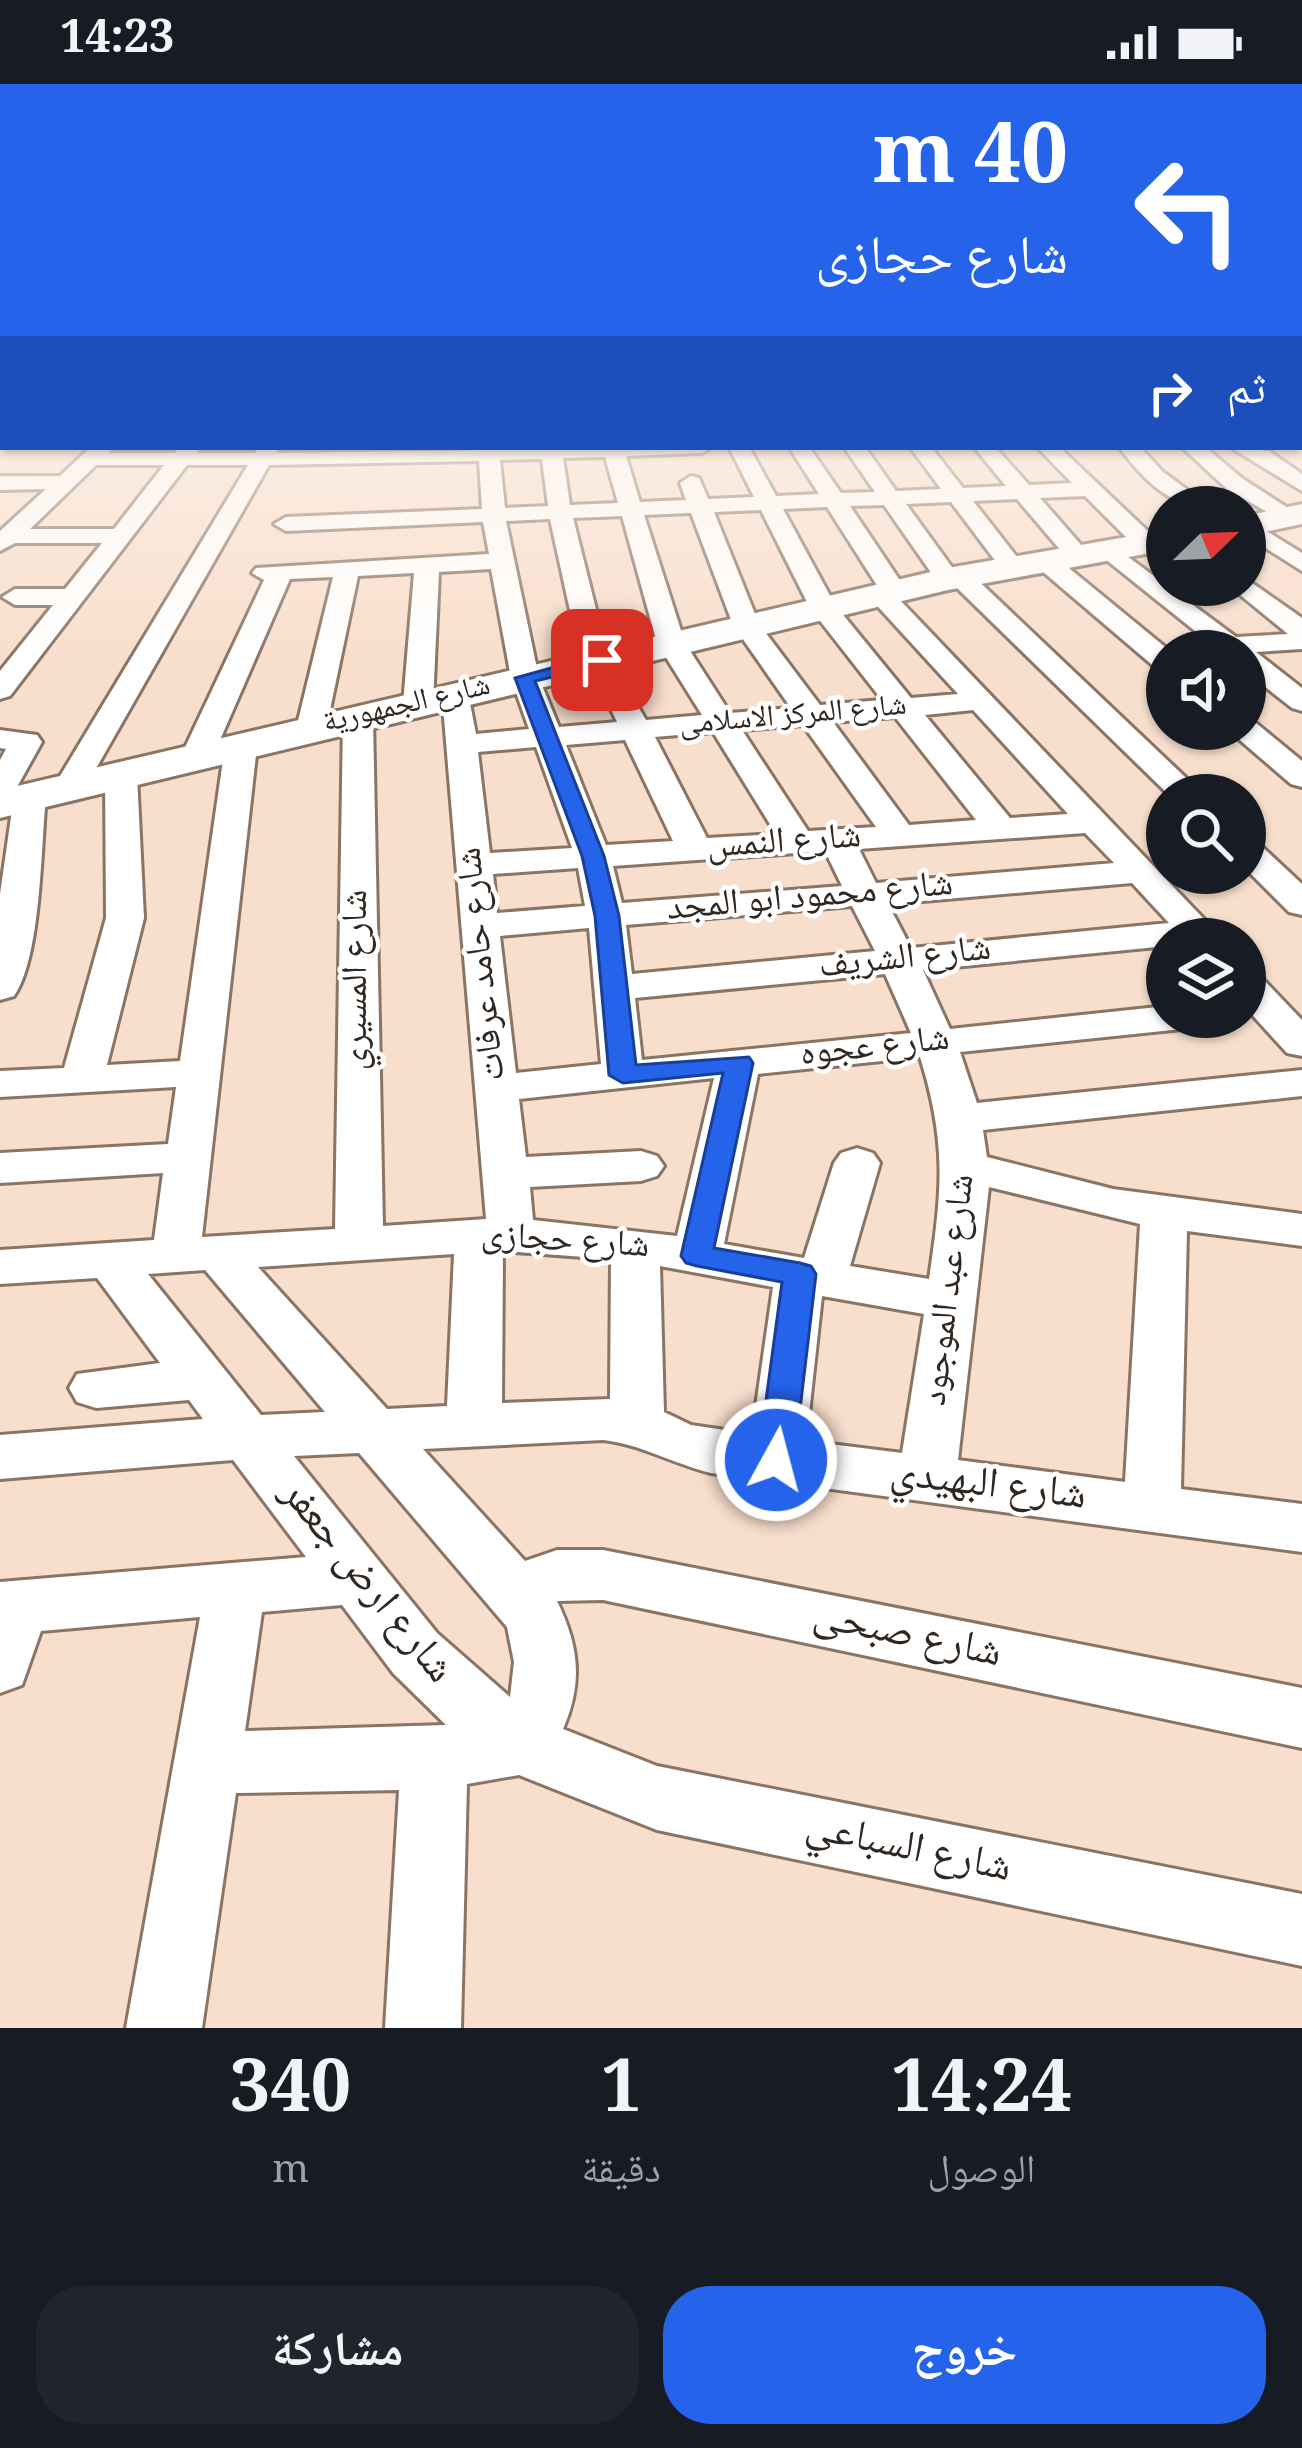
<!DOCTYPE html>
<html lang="ar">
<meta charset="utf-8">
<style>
body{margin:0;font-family:Georgia,"Noto Naskh Arabic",serif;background:#20242c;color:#f1f3f6;direction:rtl;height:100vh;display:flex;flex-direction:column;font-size:45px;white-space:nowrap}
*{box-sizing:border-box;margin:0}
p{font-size:39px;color:#9ea1a6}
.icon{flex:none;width:66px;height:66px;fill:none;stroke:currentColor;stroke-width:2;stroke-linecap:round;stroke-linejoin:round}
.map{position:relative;height:1944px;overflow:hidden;direction:ltr}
.panel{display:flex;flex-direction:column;background:#171b24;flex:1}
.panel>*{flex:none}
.banner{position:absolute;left:0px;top:0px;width:1302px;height:366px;box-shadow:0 3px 9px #0004;direction:rtl;background:#2563eb;color:#fff;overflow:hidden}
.needle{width:78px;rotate:67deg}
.controls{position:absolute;left:1146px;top:402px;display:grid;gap:24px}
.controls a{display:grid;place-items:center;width:120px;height:120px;border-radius:50%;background:#171b24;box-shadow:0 3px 9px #0004;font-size:60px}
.pin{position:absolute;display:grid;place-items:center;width:102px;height:102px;color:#fff;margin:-51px;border-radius:24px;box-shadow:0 6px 18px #0006}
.me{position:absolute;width:132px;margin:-66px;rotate:7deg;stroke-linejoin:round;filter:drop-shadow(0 0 9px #0008)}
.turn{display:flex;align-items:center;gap:42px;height:252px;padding:0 36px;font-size:54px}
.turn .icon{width:156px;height:156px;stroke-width:2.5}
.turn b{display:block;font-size:84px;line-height:102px}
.then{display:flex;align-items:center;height:114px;padding:0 36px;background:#0003;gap:24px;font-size:45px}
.eta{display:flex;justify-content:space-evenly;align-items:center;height:204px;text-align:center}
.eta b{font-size:72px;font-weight:700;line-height:84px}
.primary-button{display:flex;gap:24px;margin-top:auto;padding:24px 36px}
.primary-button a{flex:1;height:138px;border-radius:48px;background:#2563eb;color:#fff;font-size:48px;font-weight:700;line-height:138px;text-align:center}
.primary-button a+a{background:#20242c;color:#f1f3f6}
.status{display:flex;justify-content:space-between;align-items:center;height:84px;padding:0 60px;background:#171b24;direction:ltr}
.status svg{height:33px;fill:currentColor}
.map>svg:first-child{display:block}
</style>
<div class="status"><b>14:23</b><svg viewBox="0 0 49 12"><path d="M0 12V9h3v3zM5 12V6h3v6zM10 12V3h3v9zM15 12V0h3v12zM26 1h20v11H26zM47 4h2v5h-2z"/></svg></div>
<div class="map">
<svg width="1302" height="1944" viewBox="0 0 1302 1944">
<rect width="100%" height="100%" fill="#f8dfcd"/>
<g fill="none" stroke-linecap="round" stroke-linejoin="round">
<g stroke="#8a7464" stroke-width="6">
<g id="street">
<path d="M 3,328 L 3,341 L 0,342 L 0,329 Z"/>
<path d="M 91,363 L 113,363 L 109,369 L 175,369 L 179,363 L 200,363 L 196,369 L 255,369 L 259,363 L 279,363 L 276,369 L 712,363 L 702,369 L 626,372 L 640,418 L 686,416 L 680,399 L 691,392 L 699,394 L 708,415 L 754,413 L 729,363 L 749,363 L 776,412 L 819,410 L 789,363 L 809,363 L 841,409 L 875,408 L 844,363 L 865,363 L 896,407 L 941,405 L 910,363 L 931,363 L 963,404 L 1006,402 L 974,363 L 995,363 L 1029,401 L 1072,399 L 1037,363 L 1059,363 L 1155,454 L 1155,464 L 1137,464 L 1085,412 L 1040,414 L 1089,470 L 1077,477 L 1068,475 L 1017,415 L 973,417 L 1024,482 L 1012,489 L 1003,487 L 951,418 L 906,420 L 954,486 L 968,487 L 1204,711 L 1169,711 L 954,501 L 939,500 L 884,421 L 850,422 L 907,507 L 898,514 L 1223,855 L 1167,855 L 1167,862 L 923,886 L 950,945 L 1167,922 L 1167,933 L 1202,933 L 1196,942 L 1182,945 L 960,968 L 977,1019 L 1302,986 L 1302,1012 L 983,1046 L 987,1073 L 1113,1105 L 1302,1130 L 1302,1162 L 1187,1147 L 1181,1405 L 1302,1420 L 1302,1468 L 711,1389 C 674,1380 640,1360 603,1356 L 423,1365 L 525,1477 L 557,1466 L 603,1466 L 1302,1604 L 1302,1664 L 603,1516 L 557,1517 C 579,1562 583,1599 563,1645 L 657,1682 L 1302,1810 L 1302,1882 L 657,1746 L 519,1691 L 467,1700 L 461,1944 L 385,1944 L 399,1706 L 236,1709 L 202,1944 L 126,1944 L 200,1533 L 41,1547 L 22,1601 L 0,1609 L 0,1498 L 306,1473 L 233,1376 L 0,1395 L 0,1351 L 203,1335 L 189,1316 L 96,1324 L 77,1318 L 69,1304 L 77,1290 L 160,1279 L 97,1194 L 0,1200 L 0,1166 L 154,1156 L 163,1089 L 0,1099 L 0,1069 L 168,1060 L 176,1003 L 0,1013 L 0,987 L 64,984 L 106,834 L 105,691 L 121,681 L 137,691 L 144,834 L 107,981 L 180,977 L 225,662 L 241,653 L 252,655 L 257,662 L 202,1153 L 335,1145 L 343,634 L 358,625 L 369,628 L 373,634 L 383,1142 L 486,1135 L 442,610 L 447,604 L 467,604 L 476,650 L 529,645 L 511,594 L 491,485 L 439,488 L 433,620 L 418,629 L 403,620 L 414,489 L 358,492 L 326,645 L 322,651 L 300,651 L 296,645 L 333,493 L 290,495 L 213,672 L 208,679 L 186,679 L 181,672 L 264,496 L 252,489 L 256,484 L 489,470 L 483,438 L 286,447 L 274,440 L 286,433 L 482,425 L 479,377 L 269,381 L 86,702 L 70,712 L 58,709 L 54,702 L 248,381 L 187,381 L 10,612 L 0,615 L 0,587 L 53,521 L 15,521 L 2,513 L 15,505 L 65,505 L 102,459 L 15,459 L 0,467 L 0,447 L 46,405 L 0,406 L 0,392 L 60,392 ZM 605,373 L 618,419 L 570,421 L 563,374 ZM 542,375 L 548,422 L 505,424 L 500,376 ZM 96,381 L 164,381 L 114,445 L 30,445 ZM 827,423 L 878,503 L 867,510 L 871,515 L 958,610 L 911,614 L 835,521 L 783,425 ZM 761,426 L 810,524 L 882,616 L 820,621 L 759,540 L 714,428 ZM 691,429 L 733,541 L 791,624 L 730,629 L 685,559 L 644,431 ZM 622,432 L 657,559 L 702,631 L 646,636 L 607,569 L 573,434 ZM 550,435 L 581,577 L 591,584 L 617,638 L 559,643 L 539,594 L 506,437 ZM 973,626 L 1068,730 L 1010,734 L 925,631 ZM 895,633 L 976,736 L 909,741 L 833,638 ZM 803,641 L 876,743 L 808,747 L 742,646 ZM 713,648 L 776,750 L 707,754 L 655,653 ZM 625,656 L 673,757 L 606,761 L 566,661 ZM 536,663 L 572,764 L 490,769 L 478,668 ZM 1085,749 L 1114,779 L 876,799 L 859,765 ZM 825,767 L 842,802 L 622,819 L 613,782 ZM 578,784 L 585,822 L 497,829 L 493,790 ZM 1132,799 L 1169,839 L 911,864 L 888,820 ZM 852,822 L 875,867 L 632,890 L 626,841 ZM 589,844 L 601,980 L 516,989 L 500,852 ZM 885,890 L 911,949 L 642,976 L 635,914 ZM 920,973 C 947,1060 942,1106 929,1195 L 850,1182 L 880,1079 L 873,1069 L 857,1064 L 841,1069 L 834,1079 L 804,1174 L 724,1160 L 758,990 ZM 714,994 L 677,1152 L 533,1136 L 530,1103 L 641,1097 L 657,1092 L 664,1082 L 657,1072 L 641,1067 L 526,1073 L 519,1015 ZM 989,1103 L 1140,1140 L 1125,1398 L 958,1376 ZM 503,1167 L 611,1175 L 610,1315 L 502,1319 ZM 454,1170 L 447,1322 L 387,1325 L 258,1183 ZM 660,1182 L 773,1203 L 752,1350 L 691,1341 L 664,1328 ZM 205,1186 L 325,1328 L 261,1331 L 148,1190 ZM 822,1212 L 924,1230 L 902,1369 L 806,1357 ZM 359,1369 L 507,1543 L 514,1578 L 510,1613 L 437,1549 L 294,1372 ZM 342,1521 L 393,1589 L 446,1641 L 245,1647 L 262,1528 Z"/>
<path d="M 1119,363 L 1140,363 L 1162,387 L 1210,423 C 1169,423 1143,395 1119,363 Z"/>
<path d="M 1182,363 L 1205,363 L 1243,395 L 1302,433 L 1291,439 L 1283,437 L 1227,405 Z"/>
<path d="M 1230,363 L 1269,367 L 1302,390 L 1302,407 Z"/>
<path d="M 1245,434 L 1302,469 L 1302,487 L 1245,451 Z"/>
<path d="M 1108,458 L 1236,553 L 1288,550 L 1228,501 L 1245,501 L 1245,494 L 1302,534 L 1302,565 L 1256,568 L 1302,604 L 1302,627 L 1292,624 L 1245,587 L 1245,567 L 1196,567 L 1197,557 L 1205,555 L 1099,470 L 1099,460 Z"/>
<path d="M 1044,469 L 1053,471 L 1170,567 L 1167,587 L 1157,585 L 1035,481 L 1032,476 Z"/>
<path d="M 1245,636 L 1256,639 L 1302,677 L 1302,703 L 1291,700 L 1234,651 L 1230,645 L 1245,645 Z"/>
<path d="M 0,646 L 37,651 L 42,658 L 12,712 L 0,715 L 0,676 L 6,665 L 0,664 Z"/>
<path d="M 30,702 L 46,712 C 41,762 41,874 14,912 L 0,916 L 0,810 L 14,712 Z"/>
<path d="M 1245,755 L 1257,758 L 1302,800 L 1302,831 L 1289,828 L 1245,784 Z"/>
<path d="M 1245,887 L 1259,891 L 1302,936 L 1302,972 L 1287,969 L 1245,923 Z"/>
</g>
</g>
<g stroke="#8a7464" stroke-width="6">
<g id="secondary">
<rect x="1299" y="339" width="3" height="18"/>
<path d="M 1302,420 L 1302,440 L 1245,452 L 1245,432 Z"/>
<path d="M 1167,446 L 1167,466 L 948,506 L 0,734 L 0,706 L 948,484 Z"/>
</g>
</g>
<g stroke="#fff" stroke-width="6">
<rect id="primary" x="1299" y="316" width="3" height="18"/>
</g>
<use href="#street" fill="#fff" fill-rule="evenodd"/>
<use href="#secondary" fill="#fff" fill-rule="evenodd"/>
<use href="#primary" fill="#f4c1c6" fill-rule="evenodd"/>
</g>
<linearGradient id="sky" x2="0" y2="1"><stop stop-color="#7caddf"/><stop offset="0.53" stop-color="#fcf1e8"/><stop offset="1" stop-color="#fcf1e8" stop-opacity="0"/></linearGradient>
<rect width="1302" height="573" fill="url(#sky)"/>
<path fill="#2563eb" stroke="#184099" stroke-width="3" d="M 602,570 L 611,576 L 608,580 L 535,597 L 604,772 L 619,832 L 636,981 L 749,973 L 753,979 L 714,1164 L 800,1179 L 811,1182 L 816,1190 L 794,1376 L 789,1386 L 776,1390 L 763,1386 L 758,1376 L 782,1198 L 697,1182 L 686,1179 L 681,1172 L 723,989 L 623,999 L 609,991 L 595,832 L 582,772 L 515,594 Z"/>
<g text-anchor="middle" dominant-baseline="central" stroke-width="9" stroke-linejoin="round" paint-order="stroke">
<g font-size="30" fill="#302720" stroke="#fff">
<text transform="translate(407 622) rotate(-13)">شارع الجمهورية</text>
<text transform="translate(793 633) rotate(-5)">شارع المركز الاسلامى</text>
</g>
<g font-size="36" fill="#302720" stroke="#fff">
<text transform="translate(784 760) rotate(-4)">شارع النمس</text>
<text transform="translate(810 815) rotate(-5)">شارع محمود ابو المجد</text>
<text transform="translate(905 876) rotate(-6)">شارع الشريف</text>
<text transform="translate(484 880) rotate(-96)">شارع حامد عرفات</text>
<text transform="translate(358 896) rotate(-90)">شارع المسيري</text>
<text transform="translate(875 965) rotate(-6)">شارع عجوه</text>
<text transform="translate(565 1159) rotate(4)">شارع حجازى</text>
<text transform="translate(951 1206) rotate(-83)">شارع عبد الموجود</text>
</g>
<g font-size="42" fill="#302720" stroke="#fff">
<text transform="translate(988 1403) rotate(7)">شارع البهيدي</text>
<text transform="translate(365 1499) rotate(51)">شارع ارض جعفر</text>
<text transform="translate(907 1553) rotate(12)">شارع صبحى</text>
<text transform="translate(908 1766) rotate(12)">شارع السباعي</text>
</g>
</g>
</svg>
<div class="controls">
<a><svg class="needle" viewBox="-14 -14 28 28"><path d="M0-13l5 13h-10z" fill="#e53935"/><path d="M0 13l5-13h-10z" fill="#9ea1a6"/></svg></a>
<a><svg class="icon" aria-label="sound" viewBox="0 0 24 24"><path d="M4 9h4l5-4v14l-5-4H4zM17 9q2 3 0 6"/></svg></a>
<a><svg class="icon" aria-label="search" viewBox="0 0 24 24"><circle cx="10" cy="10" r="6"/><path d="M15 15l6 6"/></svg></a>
<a><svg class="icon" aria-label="layers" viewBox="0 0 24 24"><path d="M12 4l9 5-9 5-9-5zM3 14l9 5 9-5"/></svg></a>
</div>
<div class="pin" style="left:602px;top:576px;background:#d93025"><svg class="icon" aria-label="arrive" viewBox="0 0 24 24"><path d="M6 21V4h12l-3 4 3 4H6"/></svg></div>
<svg class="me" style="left:776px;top:1376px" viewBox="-20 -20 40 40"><circle r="17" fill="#2563eb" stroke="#fff" stroke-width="3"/><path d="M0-11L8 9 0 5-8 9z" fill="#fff"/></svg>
<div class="banner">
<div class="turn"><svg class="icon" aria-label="left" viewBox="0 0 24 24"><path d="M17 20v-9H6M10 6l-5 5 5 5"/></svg><div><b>40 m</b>شارع حجازى</div></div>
<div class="then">ثم<svg class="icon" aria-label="right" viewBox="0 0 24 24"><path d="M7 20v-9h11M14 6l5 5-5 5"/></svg></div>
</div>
</div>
<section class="panel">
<div class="eta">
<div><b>14:24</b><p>الوصول</p></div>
<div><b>1</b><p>دقيقة</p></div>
<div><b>340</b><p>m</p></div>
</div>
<div class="primary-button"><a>خروج</a><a>مشاركة</a></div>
</section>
